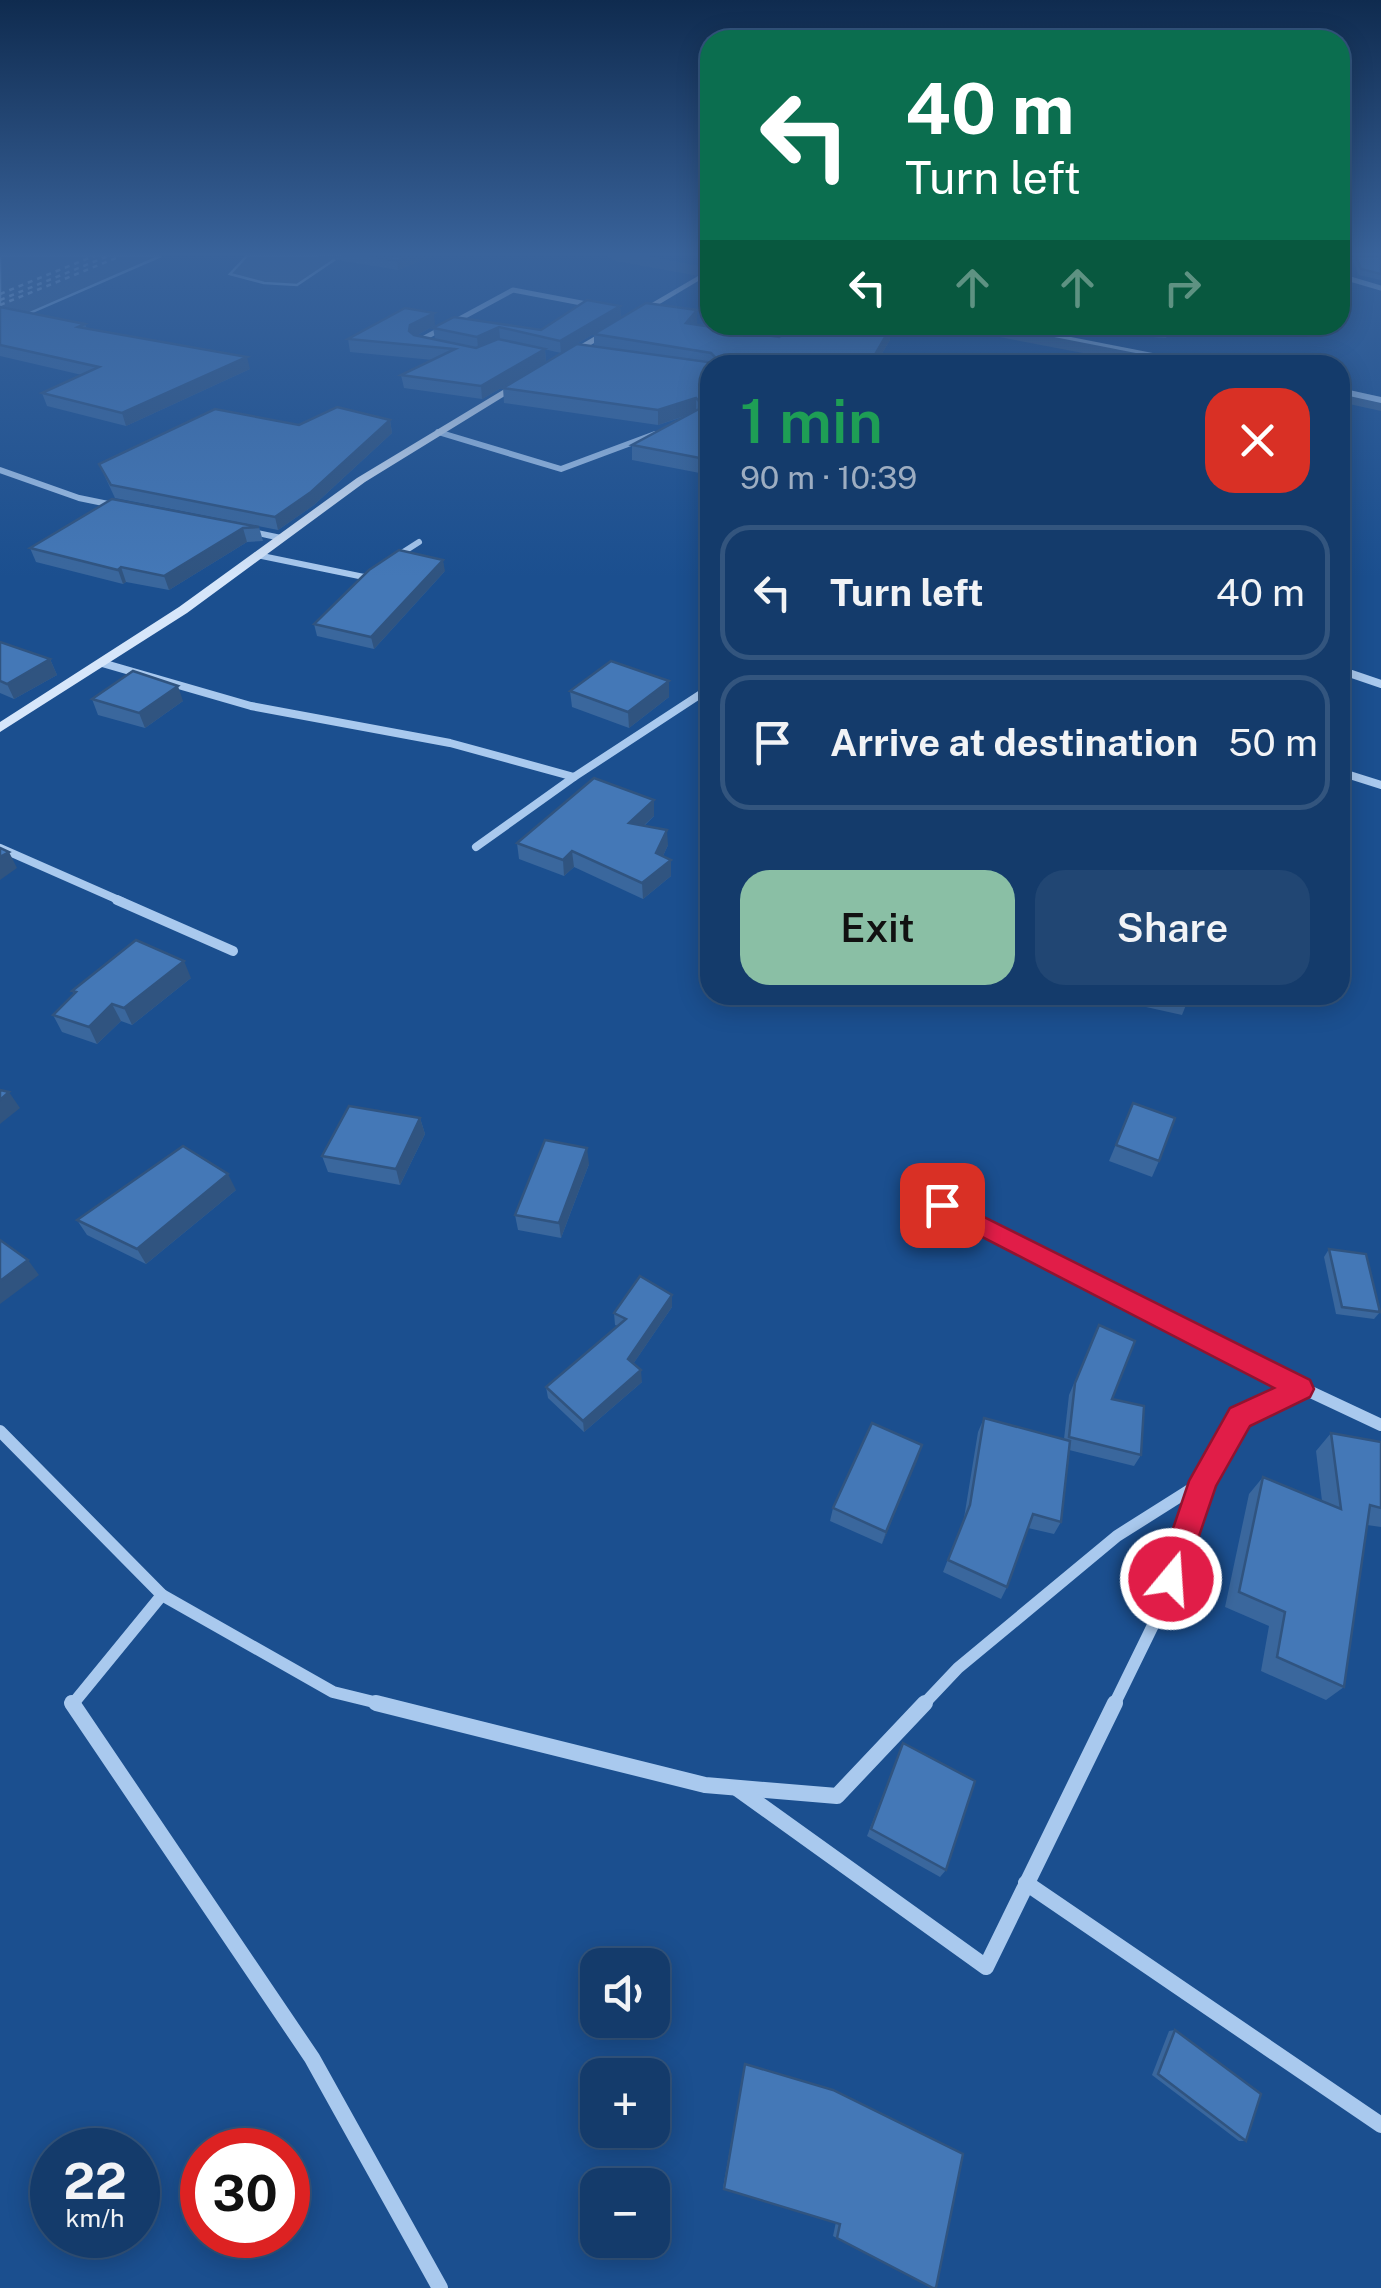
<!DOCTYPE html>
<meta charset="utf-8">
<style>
body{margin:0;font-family:"Public Sans",sans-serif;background:#214673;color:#f1f3f6;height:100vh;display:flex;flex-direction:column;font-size:38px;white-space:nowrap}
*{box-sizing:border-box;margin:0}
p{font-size:32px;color:#9dadc1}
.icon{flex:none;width:55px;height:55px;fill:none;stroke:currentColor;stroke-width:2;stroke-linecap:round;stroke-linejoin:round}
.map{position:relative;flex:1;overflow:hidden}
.drawer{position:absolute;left:700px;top:355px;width:650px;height:650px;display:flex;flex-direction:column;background:#143b6b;border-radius:30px;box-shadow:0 5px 25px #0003,0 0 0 2px #33557e}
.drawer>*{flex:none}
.hud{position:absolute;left:700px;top:30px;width:650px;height:305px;border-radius:30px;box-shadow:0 5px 25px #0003,0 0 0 2px #33557e;background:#0b6e4f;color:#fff;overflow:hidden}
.fabs{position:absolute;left:580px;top:1948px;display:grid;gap:20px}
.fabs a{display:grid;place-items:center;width:90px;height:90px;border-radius:20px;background:#143b6b;box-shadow:0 5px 25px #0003,0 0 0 2px #33557e;font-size:50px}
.speed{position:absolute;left:30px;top:2128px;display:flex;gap:20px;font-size:50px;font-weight:700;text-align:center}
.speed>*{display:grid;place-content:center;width:130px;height:130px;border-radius:50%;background:#143b6b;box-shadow:0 5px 25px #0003,0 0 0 2px #33557e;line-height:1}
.speed small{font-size:25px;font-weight:400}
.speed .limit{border:15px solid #d22;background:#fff;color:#111}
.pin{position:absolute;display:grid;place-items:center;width:85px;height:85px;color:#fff;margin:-42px;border-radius:20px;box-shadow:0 5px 15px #0006}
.me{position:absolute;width:110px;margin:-55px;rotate:18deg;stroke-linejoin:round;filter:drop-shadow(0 0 8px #0008)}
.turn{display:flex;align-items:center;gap:35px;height:210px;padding:0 40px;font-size:45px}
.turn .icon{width:130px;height:130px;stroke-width:2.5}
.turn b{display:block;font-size:70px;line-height:85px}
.lanes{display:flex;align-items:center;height:95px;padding:0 40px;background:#0003;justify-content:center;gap:50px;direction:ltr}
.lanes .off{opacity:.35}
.round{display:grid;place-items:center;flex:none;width:105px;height:105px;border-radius:30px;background:#214673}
.headline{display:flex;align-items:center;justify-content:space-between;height:170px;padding:0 40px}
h1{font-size:60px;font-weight:600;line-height:75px;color:#1e9e55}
.cta{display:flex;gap:20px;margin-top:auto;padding:20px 40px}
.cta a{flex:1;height:115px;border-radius:30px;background:#8abfa5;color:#111;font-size:40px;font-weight:600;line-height:115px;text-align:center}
.cta a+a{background:#214673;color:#f1f3f6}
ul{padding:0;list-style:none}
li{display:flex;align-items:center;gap:30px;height:135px;margin:0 20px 15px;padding:0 20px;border:5px solid #33557e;border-radius:30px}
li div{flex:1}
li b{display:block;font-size:38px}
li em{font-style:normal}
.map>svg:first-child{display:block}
</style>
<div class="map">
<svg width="1381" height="2288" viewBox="0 0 1381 2288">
<rect width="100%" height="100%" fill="#1b4f8f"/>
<g fill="#3c6290" stroke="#9cc4f0" stroke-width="2.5">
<path d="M 0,256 L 161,256 L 0,326 Z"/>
<path d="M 247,256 L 340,256 L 297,285 L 264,283 L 230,274 Z"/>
</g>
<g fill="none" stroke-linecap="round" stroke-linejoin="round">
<g fill="#3c6290" fill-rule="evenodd">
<path d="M 607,256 L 647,256 L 710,268 L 710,278 L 616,261 Z"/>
<path d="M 958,325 L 999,325 L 1178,359 L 1188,365 L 1146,365 L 968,331 Z"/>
<path d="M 1340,388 L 1381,397 L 1381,411 L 1340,402 Z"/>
</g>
<g stroke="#b5d3f5" stroke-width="2.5" stroke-dasharray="5 5" stroke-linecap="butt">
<path d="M 0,294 L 94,256"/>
<path d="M 0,300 L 108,256"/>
<path d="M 0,305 L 121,256"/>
</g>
<g stroke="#a9c9ee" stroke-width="5">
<path d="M 1340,276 L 1381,288"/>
<path d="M 421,343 L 417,342 L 513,290 L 592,305"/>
</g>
<g stroke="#a9c9ee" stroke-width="6">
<path d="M 438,432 L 561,469 L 655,434"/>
<path d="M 0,470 L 79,498 L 118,506"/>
<path d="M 248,531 L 281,538"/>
<path d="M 257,555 L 364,577 L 372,572"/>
<path d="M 394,558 L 419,542"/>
</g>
<g stroke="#a9c9ee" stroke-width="8">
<path d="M 102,663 L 251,706 L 450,743 L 574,777 L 710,688"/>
<path d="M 1340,670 L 1381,684"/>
<path d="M 1340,772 L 1381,785"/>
<path d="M 476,847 L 574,777"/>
<path d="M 0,848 L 123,902"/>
</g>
<g stroke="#a9c9ee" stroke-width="10">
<path d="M 117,900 L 233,951"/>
<path d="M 942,1205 L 1034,1253"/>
</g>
<g stroke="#a9c9ee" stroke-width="12">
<path d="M 1029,1250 L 1200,1340 L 1381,1425"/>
<path d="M 0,1431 L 162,1595 L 333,1692 L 386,1705"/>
<path d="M 72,1705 L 162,1595"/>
<path d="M 923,1705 L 958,1668 L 1117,1536 L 1204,1481 L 1240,1417 L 1301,1389"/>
<path d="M 1114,1705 L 1160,1611 L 1203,1481"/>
</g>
<g stroke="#a9c9ee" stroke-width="16">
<path d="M 72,1703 L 312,2058 L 440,2288"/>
<path d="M 376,1703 L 705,1785 L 837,1796 L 925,1703"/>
<path d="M 738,1789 L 986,1967 L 1115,1703"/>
<path d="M 1026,1883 L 1381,2125"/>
</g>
<g fill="#a9c9ee" fill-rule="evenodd">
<path d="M 993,325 L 1009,325 L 1214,365 L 1197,365 Z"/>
<path d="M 1340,388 L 1381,397 L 1381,403 L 1340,394 Z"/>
</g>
<g fill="#d6e6fa" fill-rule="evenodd">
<path d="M 710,269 L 710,274 L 564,361 L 556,359 Z"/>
<path d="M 523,378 L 526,383 L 365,482 L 187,613 L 0,732 L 0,722 L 179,607 L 357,478 Z"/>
</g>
</g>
<g fill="#3a679d">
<path d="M 313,256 L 432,256 L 398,270 Z"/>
<path d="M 1354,256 L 1381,256 L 1381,280 L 1359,275 L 1352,259 Z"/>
<path d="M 620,306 L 621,318 L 561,353 L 500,339 L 545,349 L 546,362 L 482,399 L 404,388 L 401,375 L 433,360 L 350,352 L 348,339 L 435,325 L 416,336 L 435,339 L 433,328 L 454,317 L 541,330 Z"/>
<path d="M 0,307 L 85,324 L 87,329 L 250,369 L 126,426 L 47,406 L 42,393 L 82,375 L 0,356 Z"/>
<path d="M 697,323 L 696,325 L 779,337 L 890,340 L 875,365 L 710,365 L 710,471 L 705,474 L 632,460 L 632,445 L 686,416 L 658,425 L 504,403 L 503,388 L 594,347 L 594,334 Z"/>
<path d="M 1072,325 L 1169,325 L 1166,338 L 1071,331 Z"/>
<path d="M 390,420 L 392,433 L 314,505 L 278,530 L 115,498 L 99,464 L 299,425 Z"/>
<path d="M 112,499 L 259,527 L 263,541 L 247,542 L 169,590 L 126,582 L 123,584 L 36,562 L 30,548 Z"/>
<path d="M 445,571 L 374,649 L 317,636 L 314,624 Z"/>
<path d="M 0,642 L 50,659 L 57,675 L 14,699 L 0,693 Z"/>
<path d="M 570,691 L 669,697 L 629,728 L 572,707 Z"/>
<path d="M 92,699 L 183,701 L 145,728 L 98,715 Z"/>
<path d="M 654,800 L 654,816 L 644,826 L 668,845 L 663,856 L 671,876 L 643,899 L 574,867 L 564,876 L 519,859 L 517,843 Z"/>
<path d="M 191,978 L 132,1025 L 121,1021 L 97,1044 L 62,1032 L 53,1015 L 74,994 L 72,991 Z"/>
<path d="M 1148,995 L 1190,995 L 1182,1015 L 1146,1007 Z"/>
<path d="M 1133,1103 L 1159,1161 L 1152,1177 L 1109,1161 Z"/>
<path d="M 420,1118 L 425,1134 L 400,1185 L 328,1172 L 322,1156 Z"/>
<path d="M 589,1164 L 561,1238 L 518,1230 L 515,1215 Z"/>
<path d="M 236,1190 L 146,1264 L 87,1235 L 77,1220 Z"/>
<path d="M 1329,1249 L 1380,1312 L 1374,1319 L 1336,1314 L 1324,1257 Z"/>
<path d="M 672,1295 L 672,1307 L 633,1364 L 642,1382 L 584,1432 L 548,1398 L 546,1387 L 618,1326 L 615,1325 L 614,1313 Z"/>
<path d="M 1099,1325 L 1112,1399 L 1141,1455 L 1134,1466 L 1069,1450 L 1061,1522 L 1054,1534 L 1028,1528 L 1007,1587 L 1001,1599 L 943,1572 L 964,1518 L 978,1432 L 984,1418 L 1064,1439 L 1069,1395 Z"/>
<path d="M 1331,1433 L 1381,1442 L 1381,1527 L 1367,1525 L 1344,1687 L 1326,1700 L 1261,1671 L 1269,1626 L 1225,1607 L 1249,1494 L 1263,1477 L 1322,1501 L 1316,1451 Z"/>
<path d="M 922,1445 L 882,1544 L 830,1521 L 833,1508 Z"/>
<path d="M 903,1743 L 946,1870 L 940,1877 L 867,1836 Z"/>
<path d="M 1175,2030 L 1246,2141 L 1239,2141 L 1152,2075 L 1169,2031 Z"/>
<path d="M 745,2064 L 933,2288 L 833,2236 L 836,2222 L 723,2188 Z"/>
</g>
<g fill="#305480">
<path d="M 407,256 L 432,256 L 398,270 L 397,261 Z"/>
<path d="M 620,306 L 621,318 L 561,353 L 560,341 Z"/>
<path d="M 697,310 L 697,323 L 686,337 L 686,323 Z"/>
<path d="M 434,313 L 435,325 L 412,338 L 409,331 L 410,325 Z"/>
<path d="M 499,327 L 500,339 L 478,348 L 477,337 Z"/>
<path d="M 891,327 L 890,340 L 875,365 L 869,365 Z"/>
<path d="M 545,349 L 546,362 L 482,399 L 481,386 Z"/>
<path d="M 247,357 L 250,369 L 126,426 L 122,413 Z"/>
<path d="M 696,398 L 696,412 L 658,425 L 658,410 Z"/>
<path d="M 390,420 L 392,433 L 314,505 L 278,530 L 275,517 Z"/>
<path d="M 710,456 L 710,471 L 705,474 L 705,459 Z"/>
<path d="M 243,528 L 247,542 L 169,590 L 164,576 Z"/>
<path d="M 443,560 L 445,571 L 374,649 L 371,637 Z"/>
<path d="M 121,567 L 126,582 L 123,584 L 118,570 Z"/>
<path d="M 50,659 L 57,675 L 14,699 L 7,684 Z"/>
<path d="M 669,681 L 669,697 L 629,728 L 628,712 Z"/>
<path d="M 178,686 L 183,701 L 145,728 L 139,713 Z"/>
<path d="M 654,800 L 654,816 L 629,839 L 629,823 Z"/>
<path d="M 667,830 L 668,845 L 657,869 L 656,853 Z"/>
<path d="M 572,851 L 574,867 L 564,876 L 563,860 Z"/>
<path d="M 9,852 L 17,868 L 0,880 L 0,857 Z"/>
<path d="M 671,860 L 671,876 L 643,899 L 642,883 Z"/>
<path d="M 184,961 L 191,978 L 132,1025 L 124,1008 Z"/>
<path d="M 112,1004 L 121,1021 L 97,1044 L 89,1027 Z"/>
<path d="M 9,1092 L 20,1108 L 0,1124 L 0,1100 Z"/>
<path d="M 420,1118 L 425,1134 L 400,1185 L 396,1169 Z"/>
<path d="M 587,1148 L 589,1164 L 561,1238 L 559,1223 Z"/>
<path d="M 228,1174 L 236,1190 L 146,1264 L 137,1249 Z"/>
<path d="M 28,1260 L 39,1275 L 0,1304 L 0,1281 Z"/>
<path d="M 672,1295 L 672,1307 L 629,1370 L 628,1359 Z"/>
<path d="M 641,1370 L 642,1382 L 584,1432 L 583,1421 Z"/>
<path d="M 922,1445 L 918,1459 L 882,1544 L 886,1532 Z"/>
</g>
<g fill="#4478b7" stroke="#305480" stroke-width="2.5">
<path d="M 369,256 L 407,256 L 397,261 Z"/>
<path d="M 1356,256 L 1381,256 L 1381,274 L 1361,269 Z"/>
<path d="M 587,300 L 620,306 L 560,341 L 499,327 L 477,337 L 433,328 L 454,317 L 541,330 Z"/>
<path d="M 646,303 L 697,310 L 686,323 L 779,337 L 797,325 L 872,325 L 891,327 L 869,365 L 710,365 L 710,456 L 705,459 L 632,445 L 699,409 L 701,403 L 696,398 L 658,410 L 503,388 L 577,344 L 714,363 L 716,358 L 711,353 L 594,334 Z"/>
<path d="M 0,307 L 85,324 L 78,327 L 247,357 L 122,413 L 42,393 L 99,367 L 0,345 Z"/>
<path d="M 405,308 L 434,313 L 410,325 L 409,331 L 414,335 L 476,348 L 498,339 L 545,349 L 481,386 L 401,375 L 455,349 L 348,339 Z"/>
<path d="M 1118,325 L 1169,325 L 1168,329 Z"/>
<path d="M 337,407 L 390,420 L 311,492 L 275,517 L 111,485 L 99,464 L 215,409 L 299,425 Z"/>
<path d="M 112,499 L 259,527 L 243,528 L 164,576 L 121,567 L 118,570 L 30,548 Z"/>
<path d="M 399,550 L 443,560 L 371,637 L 314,624 L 369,570 Z"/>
<path d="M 0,642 L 50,659 L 7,684 L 0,681 Z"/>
<path d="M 611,661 L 669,681 L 628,712 L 570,691 Z"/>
<path d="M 133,671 L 178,686 L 139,713 L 92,699 Z"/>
<path d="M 594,778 L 654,800 L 629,823 L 667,830 L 656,853 L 671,860 L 642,883 L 572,851 L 563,860 L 517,843 Z"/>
<path d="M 0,848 L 9,852 L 0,857 Z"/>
<path d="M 136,940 L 184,961 L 124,1008 L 112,1004 L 89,1027 L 53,1015 L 76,992 L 72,991 Z"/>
<path d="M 0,1090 L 9,1092 L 0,1100 Z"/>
<path d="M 1133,1103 L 1175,1118 L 1159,1161 L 1116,1145 Z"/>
<path d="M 349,1106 L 420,1118 L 396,1169 L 322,1156 Z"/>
<path d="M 545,1140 L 587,1148 L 559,1223 L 515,1215 Z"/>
<path d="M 183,1146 L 228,1174 L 137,1249 L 77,1220 Z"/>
<path d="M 0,1240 L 28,1260 L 0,1281 Z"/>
<path d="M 1329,1249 L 1366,1254 L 1380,1312 L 1342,1307 Z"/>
<path d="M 640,1276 L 672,1295 L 628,1359 L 641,1370 L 583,1421 L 546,1387 L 626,1319 L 614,1313 Z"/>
<path d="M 1099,1325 L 1135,1341 L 1112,1399 L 1144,1406 L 1141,1455 L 1069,1437 L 1075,1383 Z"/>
<path d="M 984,1418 L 1070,1441 L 1061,1522 L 1033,1514 L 1007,1587 L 948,1560 L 970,1505 Z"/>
<path d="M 872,1423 L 922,1445 L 886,1532 L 833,1508 Z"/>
<path d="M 1331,1433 L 1381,1442 L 1381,1508 L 1370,1505 L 1344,1687 L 1277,1657 L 1285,1612 L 1239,1592 L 1263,1477 L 1341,1509 Z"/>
<path d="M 903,1743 L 975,1781 L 946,1870 L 871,1829 Z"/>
<path d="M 1175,2030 L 1261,2094 L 1246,2141 L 1158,2074 Z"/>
<path d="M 745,2064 L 833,2090 L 963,2154 L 936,2288 L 933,2288 L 837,2238 L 840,2224 L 724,2189 Z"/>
</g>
<linearGradient id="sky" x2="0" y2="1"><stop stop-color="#0f2b4f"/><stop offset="0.44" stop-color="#39639b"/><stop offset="1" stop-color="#39639b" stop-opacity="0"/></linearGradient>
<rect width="1381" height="577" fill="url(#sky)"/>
<path fill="#e11d48" stroke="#92132f" stroke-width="2.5" d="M 942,1196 L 1310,1380 L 1314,1389 L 1310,1397 L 1250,1426 L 1216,1486 L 1181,1589 L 1171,1593 L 1160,1589 L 1156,1579 L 1189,1481 L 1230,1408 L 1274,1388 L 934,1212 L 930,1205 L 934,1198 Z"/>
</svg>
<div class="fabs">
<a><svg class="icon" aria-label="sound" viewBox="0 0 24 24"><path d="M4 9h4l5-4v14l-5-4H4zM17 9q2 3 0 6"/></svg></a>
<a>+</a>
<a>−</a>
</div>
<div class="speed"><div>22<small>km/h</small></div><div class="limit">30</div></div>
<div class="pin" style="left:942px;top:1205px;background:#d93025"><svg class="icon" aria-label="arrive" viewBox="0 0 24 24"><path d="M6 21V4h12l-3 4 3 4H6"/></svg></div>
<svg class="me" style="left:1171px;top:1579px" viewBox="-20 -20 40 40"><circle r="17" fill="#e11d48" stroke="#fff" stroke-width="3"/><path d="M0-11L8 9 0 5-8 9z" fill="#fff"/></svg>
<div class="hud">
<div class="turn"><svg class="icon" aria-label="left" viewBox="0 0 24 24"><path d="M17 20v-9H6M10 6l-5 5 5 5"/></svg><div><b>40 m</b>Turn left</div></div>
<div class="lanes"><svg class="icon" aria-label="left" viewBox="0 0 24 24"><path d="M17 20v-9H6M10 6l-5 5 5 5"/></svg><svg class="icon off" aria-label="ahead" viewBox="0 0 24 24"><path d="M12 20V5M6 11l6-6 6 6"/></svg><svg class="icon off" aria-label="ahead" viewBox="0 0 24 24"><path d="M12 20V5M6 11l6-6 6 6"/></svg><svg class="icon off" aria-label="right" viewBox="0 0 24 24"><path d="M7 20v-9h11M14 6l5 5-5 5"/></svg></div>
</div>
<section class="drawer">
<div class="headline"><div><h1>1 min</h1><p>90 m · 10:39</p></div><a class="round" style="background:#d93025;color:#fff"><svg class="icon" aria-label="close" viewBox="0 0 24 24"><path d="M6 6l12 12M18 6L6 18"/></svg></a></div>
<ul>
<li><svg class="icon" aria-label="left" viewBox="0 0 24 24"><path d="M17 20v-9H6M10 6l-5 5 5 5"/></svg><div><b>Turn left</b></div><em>40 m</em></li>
<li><svg class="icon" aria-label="arrive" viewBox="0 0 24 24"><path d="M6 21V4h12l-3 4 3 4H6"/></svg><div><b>Arrive at destination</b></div><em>50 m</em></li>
</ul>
<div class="cta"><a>Exit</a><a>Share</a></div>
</section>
</div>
